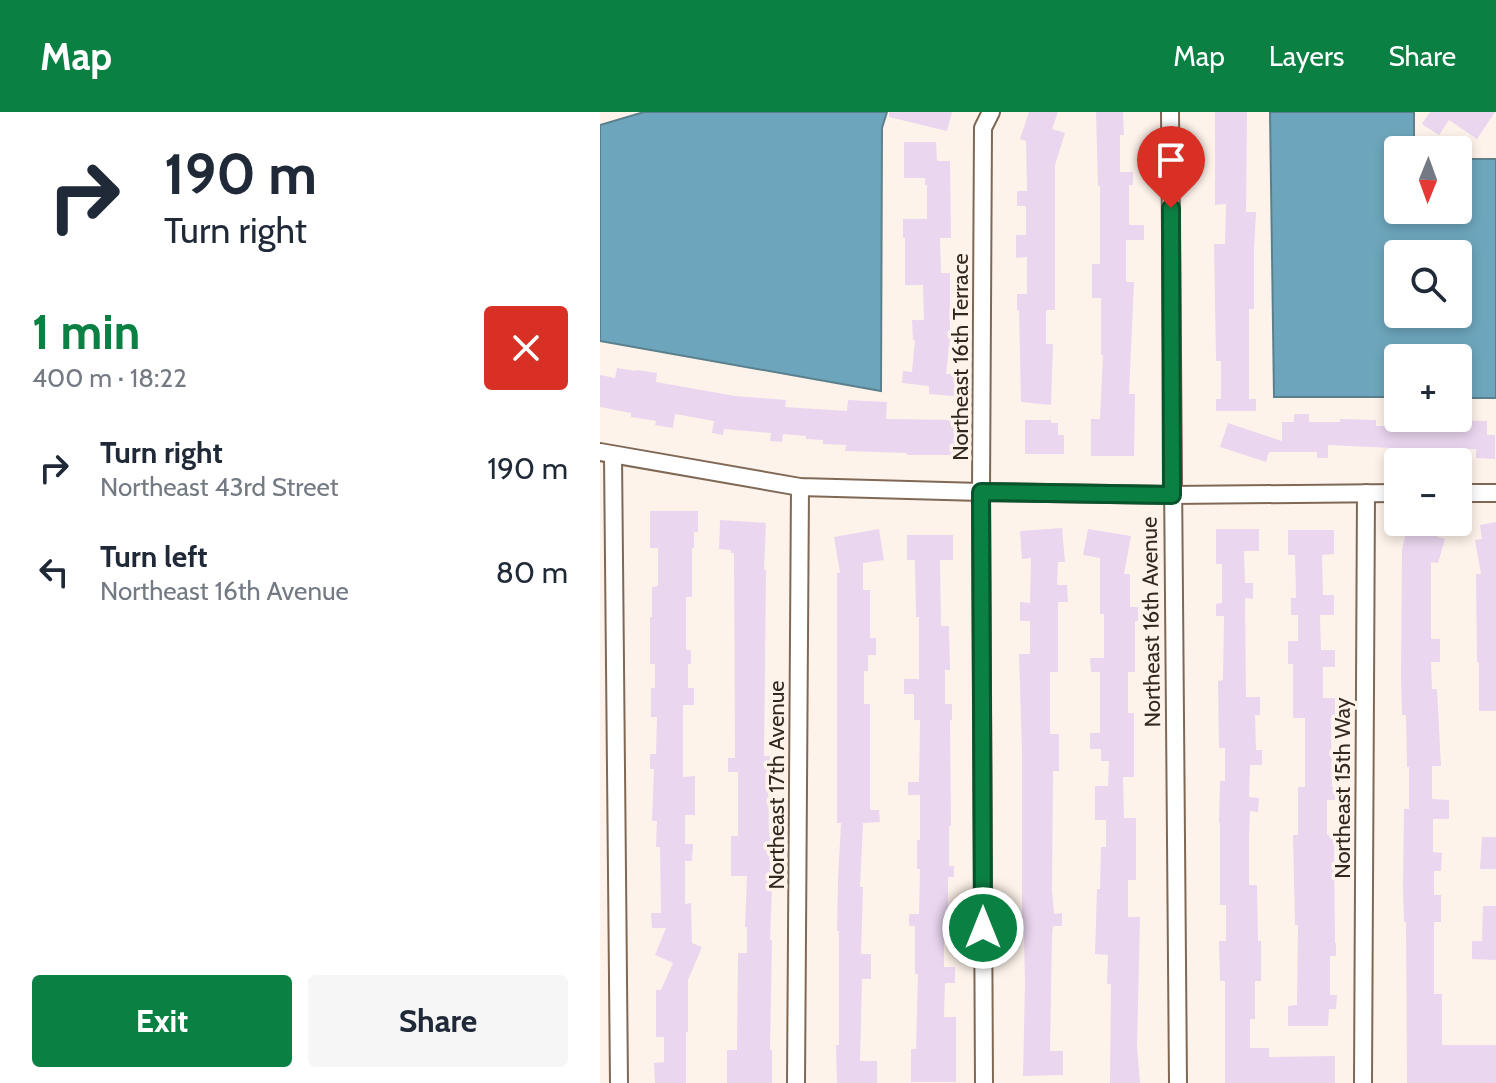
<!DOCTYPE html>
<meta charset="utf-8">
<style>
body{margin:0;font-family:Cabin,sans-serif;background:#f6f6f7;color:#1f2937;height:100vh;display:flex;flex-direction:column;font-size:30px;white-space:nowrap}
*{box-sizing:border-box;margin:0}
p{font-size:26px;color:#747a83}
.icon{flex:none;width:44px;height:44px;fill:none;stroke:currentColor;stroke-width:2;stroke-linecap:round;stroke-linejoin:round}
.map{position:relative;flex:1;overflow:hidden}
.sheet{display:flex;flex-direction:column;background:#fff;width:600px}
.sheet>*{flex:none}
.top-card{background:#fff;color:#1f2937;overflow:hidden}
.needle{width:52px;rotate:181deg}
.fabs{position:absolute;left:784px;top:24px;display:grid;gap:16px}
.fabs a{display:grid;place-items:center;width:88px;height:88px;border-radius:8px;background:#fff;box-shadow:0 4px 12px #0003;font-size:40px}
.pin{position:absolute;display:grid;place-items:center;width:68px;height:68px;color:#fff;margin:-82px -34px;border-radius:50% 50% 50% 0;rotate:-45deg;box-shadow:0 0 8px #0007}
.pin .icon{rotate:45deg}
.me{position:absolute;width:88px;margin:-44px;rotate:0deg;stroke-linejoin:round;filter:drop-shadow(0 0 6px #0008)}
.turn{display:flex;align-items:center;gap:28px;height:168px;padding:0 32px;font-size:36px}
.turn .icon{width:104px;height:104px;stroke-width:2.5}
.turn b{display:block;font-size:56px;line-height:68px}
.round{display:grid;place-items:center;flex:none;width:84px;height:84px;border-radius:8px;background:#f6f6f7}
.head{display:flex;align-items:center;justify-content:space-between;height:136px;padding:0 32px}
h1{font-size:48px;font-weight:800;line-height:60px;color:#0b8043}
.button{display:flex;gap:16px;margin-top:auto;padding:16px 32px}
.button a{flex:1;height:92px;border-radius:8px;background:#0b8043;color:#fff;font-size:32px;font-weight:800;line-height:92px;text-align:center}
.button a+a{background:#f6f6f7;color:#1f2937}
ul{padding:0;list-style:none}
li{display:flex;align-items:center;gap:24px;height:104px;padding:0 32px}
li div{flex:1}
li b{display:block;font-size:30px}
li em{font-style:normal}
header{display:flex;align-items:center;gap:48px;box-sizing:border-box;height:112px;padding:0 40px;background:#0b8043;color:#fff}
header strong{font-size:38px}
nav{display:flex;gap:44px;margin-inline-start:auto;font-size:28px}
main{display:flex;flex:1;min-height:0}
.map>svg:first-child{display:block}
</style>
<header>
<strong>Map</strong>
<nav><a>Map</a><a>Layers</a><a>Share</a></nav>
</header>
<main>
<section class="sheet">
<div class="top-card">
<div class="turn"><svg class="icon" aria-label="right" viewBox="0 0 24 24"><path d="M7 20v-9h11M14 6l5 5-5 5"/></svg><div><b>190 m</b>Turn right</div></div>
</div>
<div class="head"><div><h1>1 min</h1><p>400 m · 18:22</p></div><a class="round" style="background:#d93025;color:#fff"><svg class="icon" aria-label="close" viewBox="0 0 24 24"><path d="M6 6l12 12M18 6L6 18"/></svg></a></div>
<ul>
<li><svg class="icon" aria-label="right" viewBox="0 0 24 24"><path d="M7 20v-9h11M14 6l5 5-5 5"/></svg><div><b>Turn right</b><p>Northeast 43rd Street</p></div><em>190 m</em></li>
<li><svg class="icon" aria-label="left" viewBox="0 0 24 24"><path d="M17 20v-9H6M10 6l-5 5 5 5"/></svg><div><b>Turn left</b><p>Northeast 16th Avenue</p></div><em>80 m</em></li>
</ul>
<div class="button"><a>Exit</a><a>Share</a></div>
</section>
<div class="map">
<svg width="896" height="971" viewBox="0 0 896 971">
<rect width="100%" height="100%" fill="#fef3eb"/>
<g fill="#6da6bc" stroke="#5b808d" stroke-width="2" fill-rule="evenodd">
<path d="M 44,0 L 287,0 L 282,16 L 281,279 L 0,229 L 0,13 Z"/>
<path d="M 670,0 L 814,0 L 814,38 L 798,38 L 798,98 L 858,98 L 858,47 L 896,47 L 896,286 L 858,286 L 858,246 L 798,246 L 798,285 L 674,285 ZM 798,142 L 858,142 L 858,202 L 798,202 Z"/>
</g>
<g fill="#ead6ef">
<path d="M 289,0 L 352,0 L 347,19 L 289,5 Z"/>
<path d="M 429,0 L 458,0 L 452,17 L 465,21 L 455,53 L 455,198 L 446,198 L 446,232 L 453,232 L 451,293 L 421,290 L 419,198 L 417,198 L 417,182 L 427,182 L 427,145 L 416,146 L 416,123 L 426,123 L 426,94 L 417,94 L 417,79 L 427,79 L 426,29 L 420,27 Z"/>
<path d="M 496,0 L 523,0 L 524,23 L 520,23 L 520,60 L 533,60 L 533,73 L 529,73 L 529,113 L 544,113 L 544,128 L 526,128 L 526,170 L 534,170 L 529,282 L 535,282 L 534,344 L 491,344 L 491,307 L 500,307 L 503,243 L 501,243 L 501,186 L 492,186 L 492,152 L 500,152 L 500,74 L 498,74 Z"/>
<path d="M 615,0 L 647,0 L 646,100 L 656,100 L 654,137 L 654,197 L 649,197 L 649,287 L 656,287 L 656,299 L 616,299 L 616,287 L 621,287 L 621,249 L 616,249 L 614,132 L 625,132 L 626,92 L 615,93 Z"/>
<path d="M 830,0 L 895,0 L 877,27 L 849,8 L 839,23 L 822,12 Z"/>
<path d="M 304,30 L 336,30 L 337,49 L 350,49 L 351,126 L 340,126 L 341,161 L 350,161 L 350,227 L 346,262 L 355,262 L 354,284 L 329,282 L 329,274 L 302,271 L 303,259 L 312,260 L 315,228 L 313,228 L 312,208 L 324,208 L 323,173 L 305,173 L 305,126 L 303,126 L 303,107 L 327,107 L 327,73 L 325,73 L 325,66 L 304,66 Z"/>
<path d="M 17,256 L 36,259 L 37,258 L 57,261 L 56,270 L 135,284 L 186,288 L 185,295 L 247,299 L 248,288 L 287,290 L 286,307 L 357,308 L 357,317 L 364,317 L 364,343 L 307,343 L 307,341 L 245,339 L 246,333 L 223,332 L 223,328 L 206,327 L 206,324 L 183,322 L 182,330 L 170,329 L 171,321 L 124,317 L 123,323 L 112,321 L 114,309 L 75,302 L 73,316 L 55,313 L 56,309 L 31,305 L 31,301 L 0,295 L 0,263 L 15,266 Z"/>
<path d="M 694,302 L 709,302 L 709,310 L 740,310 L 740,307 L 776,308 L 776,314 L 825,314 L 825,308 L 887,309 L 887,323 L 895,323 L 895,347 L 876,346 L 876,337 L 840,336 L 841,343 L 792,344 L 792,336 L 728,333 L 728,346 L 717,346 L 717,340 L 669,340 L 666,350 L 620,335 L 628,311 L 682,329 L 682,310 L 694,310 Z"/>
<path d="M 425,308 L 451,308 L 451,311 L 458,311 L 458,323 L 464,323 L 464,342 L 425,342 Z"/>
<path d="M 50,399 L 98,399 L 98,420 L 94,420 L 94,436 L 92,436 L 92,485 L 86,485 L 86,538 L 91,538 L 91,552 L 88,552 L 88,576 L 94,576 L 94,593 L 83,593 L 83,665 L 95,664 L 95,703 L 85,703 L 85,732 L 93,732 L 92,749 L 85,749 L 85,792 L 91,791 L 92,831 L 102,835 L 88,868 L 88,920 L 86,920 L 86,971 L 55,971 L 54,951 L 64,950 L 64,925 L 56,925 L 56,878 L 61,878 L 73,851 L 55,843 L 66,816 L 52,816 L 51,801 L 61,801 L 60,735 L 56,735 L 57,709 L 52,709 L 54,657 L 50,657 L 50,642 L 56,642 L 57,605 L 51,605 L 51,576 L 55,576 L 55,552 L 50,552 L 50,505 L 52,505 L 52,475 L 58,474 L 58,436 L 50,436 Z"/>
<path d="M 120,408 L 166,411 L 164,458 L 166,458 L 164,644 L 170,644 L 170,660 L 168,660 L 169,724 L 170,724 L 170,776 L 172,776 L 170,828 L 172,828 L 170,938 L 172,938 L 172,971 L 127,971 L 127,938 L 137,938 L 138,841 L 147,841 L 147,815 L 145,815 L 147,764 L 131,764 L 131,724 L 138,724 L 138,660 L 128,660 L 128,646 L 135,646 L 134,441 L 131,441 L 131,438 L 119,437 Z"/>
<path d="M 808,410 L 821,410 L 839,415 L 837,425 L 845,427 L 838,451 L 831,450 L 831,527 L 840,527 L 840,550 L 831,550 L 832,577 L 837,577 L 841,654 L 832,654 L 832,687 L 849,688 L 849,707 L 833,707 L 833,740 L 842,741 L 841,759 L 834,759 L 834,783 L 841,783 L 841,810 L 834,810 L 834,882 L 842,882 L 842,933 L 896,933 L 896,971 L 807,971 L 806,810 L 804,810 L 803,776 L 804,697 L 809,697 L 809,655 L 807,655 L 806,603 L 802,603 L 801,566 L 802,438 Z"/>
<path d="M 896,410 L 896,599 L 879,599 L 879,550 L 877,550 L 876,462 L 881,462 L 875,428 L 882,427 L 880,413 Z"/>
<path d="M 462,416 L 465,450 L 458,450 L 457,473 L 467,473 L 468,490 L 458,490 L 458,560 L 450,560 L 450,622 L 459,622 L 459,659 L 453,659 L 452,778 L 454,802 L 462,801 L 462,814 L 453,814 L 452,822 L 450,939 L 463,939 L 463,963 L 423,964 L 425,872 L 424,822 L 422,822 L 422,639 L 419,542 L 430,542 L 430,509 L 420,509 L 420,490 L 430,491 L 431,446 L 422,447 L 420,419 Z"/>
<path d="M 279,417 L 284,448 L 263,451 L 263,478 L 270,478 L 270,526 L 276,526 L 276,543 L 268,543 L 268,559 L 264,559 L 264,592 L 270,592 L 270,698 L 279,698 L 280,710 L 263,711 L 260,775 L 263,775 L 261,842 L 271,842 L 271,867 L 262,867 L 260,949 L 277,949 L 277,971 L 237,971 L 236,933 L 239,933 L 239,819 L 237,819 L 238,767 L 241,711 L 237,711 L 237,461 L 240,461 L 234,425 Z"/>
<path d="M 488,417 L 531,424 L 524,462 L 530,462 L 530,495 L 538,495 L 538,509 L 535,509 L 535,560 L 528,560 L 528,601 L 534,601 L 534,665 L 523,665 L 524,706 L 536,706 L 536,768 L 528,768 L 528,805 L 540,805 L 537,935 L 540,971 L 510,971 L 511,872 L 507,872 L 508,843 L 495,842 L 497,777 L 500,777 L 501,735 L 506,735 L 506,708 L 495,708 L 495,674 L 508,674 L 509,649 L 501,649 L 501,637 L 490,637 L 490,621 L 500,621 L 500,560 L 491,560 L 490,546 L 504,546 L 504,502 L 500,502 L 500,446 L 483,443 Z"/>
<path d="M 616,417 L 659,417 L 659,439 L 644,439 L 645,471 L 653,471 L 653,487 L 645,486 L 646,585 L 660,585 L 660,603 L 655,603 L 656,638 L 662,638 L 662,653 L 650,653 L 649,685 L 659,686 L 658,700 L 650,699 L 649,724 L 649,773 L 657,773 L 658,829 L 661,829 L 661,869 L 655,869 L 655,907 L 650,907 L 650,936 L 669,936 L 669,945 L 735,944 L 735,971 L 625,971 L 625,869 L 620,869 L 619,829 L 626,829 L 626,793 L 620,793 L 620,711 L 619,711 L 620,669 L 625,669 L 625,636 L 619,636 L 618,569 L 623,568 L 624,504 L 616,504 L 616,492 L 622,491 L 622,452 L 616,452 Z"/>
<path d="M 688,418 L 734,418 L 734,442 L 722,443 L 723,483 L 734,483 L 734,503 L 720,503 L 721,538 L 735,538 L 735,555 L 723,555 L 723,586 L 735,586 L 735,606 L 731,606 L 732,675 L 735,675 L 735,688 L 727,688 L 727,723 L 734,723 L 735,831 L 736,831 L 736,844 L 730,844 L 730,883 L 737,883 L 736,897 L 729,897 L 728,914 L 688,914 L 688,894 L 697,893 L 698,813 L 695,813 L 693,723 L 698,723 L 698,675 L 705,675 L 705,606 L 693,606 L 693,552 L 688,552 L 688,529 L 698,529 L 698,503 L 691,503 L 691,486 L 696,486 L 695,443 L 688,443 Z"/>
<path d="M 307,423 L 353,423 L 353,448 L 340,448 L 341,514 L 349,514 L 350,558 L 345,558 L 345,592 L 352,592 L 352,608 L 350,608 L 351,714 L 349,714 L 349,754 L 354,754 L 354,765 L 348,765 L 348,793 L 354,793 L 353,819 L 344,819 L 344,855 L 355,855 L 355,871 L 345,871 L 344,905 L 356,905 L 356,970 L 311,970 L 311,937 L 316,937 L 318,862 L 315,862 L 315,814 L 309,814 L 309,802 L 319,802 L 320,757 L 317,757 L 317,728 L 320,728 L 320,683 L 308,683 L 308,670 L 319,670 L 320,608 L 314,608 L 314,582 L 304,582 L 304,567 L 319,567 L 319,505 L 316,505 L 315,448 L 307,448 Z"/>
<path d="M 882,725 L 896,725 L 896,757 L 880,757 Z"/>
<path d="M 883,794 L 896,794 L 896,848 L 872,847 L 872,829 L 882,829 Z"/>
</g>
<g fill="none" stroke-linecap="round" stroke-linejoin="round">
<g stroke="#7f6956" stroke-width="20">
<g id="minor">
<path d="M 570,0 L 578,971"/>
<path d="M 0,340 L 200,375 L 381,380 L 572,383 L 798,381"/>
<path d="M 13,343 L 19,971"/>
<path d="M 858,381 L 896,381"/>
<path d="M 196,971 L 200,375"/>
<path d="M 384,971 L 381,380 L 383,16 L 391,0"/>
<path d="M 763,971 L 766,381"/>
</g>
</g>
<use href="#minor" stroke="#fff" stroke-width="16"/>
</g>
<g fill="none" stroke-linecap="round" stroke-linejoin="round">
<g stroke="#07532c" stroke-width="20">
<path id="route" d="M 383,816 L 381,380 L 572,383 L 571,96"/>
</g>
<use href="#route" stroke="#0b8043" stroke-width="14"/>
</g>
<g text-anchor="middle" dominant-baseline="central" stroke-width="7" stroke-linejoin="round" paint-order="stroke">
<g font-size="22" fill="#322820" stroke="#fef3eb">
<text transform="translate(360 245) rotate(-90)">Northeast 16th Terrace</text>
<text transform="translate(551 510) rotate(-91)">Northeast 16th Avenue</text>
<text transform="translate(176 673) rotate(-90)">Northeast 17th Avenue</text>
<text transform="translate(742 676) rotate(-90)">Northeast 15th Way</text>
</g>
</g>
</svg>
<div class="fabs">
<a><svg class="needle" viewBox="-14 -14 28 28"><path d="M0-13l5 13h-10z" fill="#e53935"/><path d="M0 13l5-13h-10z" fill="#747a83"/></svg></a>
<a><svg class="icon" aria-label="search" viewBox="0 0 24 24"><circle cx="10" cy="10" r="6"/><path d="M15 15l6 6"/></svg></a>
<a>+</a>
<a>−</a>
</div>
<div class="pin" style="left:571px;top:96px;background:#d93025"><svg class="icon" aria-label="arrive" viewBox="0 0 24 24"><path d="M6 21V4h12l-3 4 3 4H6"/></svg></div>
<svg class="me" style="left:383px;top:816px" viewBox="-20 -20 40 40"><circle r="17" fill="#0b8043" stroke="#fff" stroke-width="3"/><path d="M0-11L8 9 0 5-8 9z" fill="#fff"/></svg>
</div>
</main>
